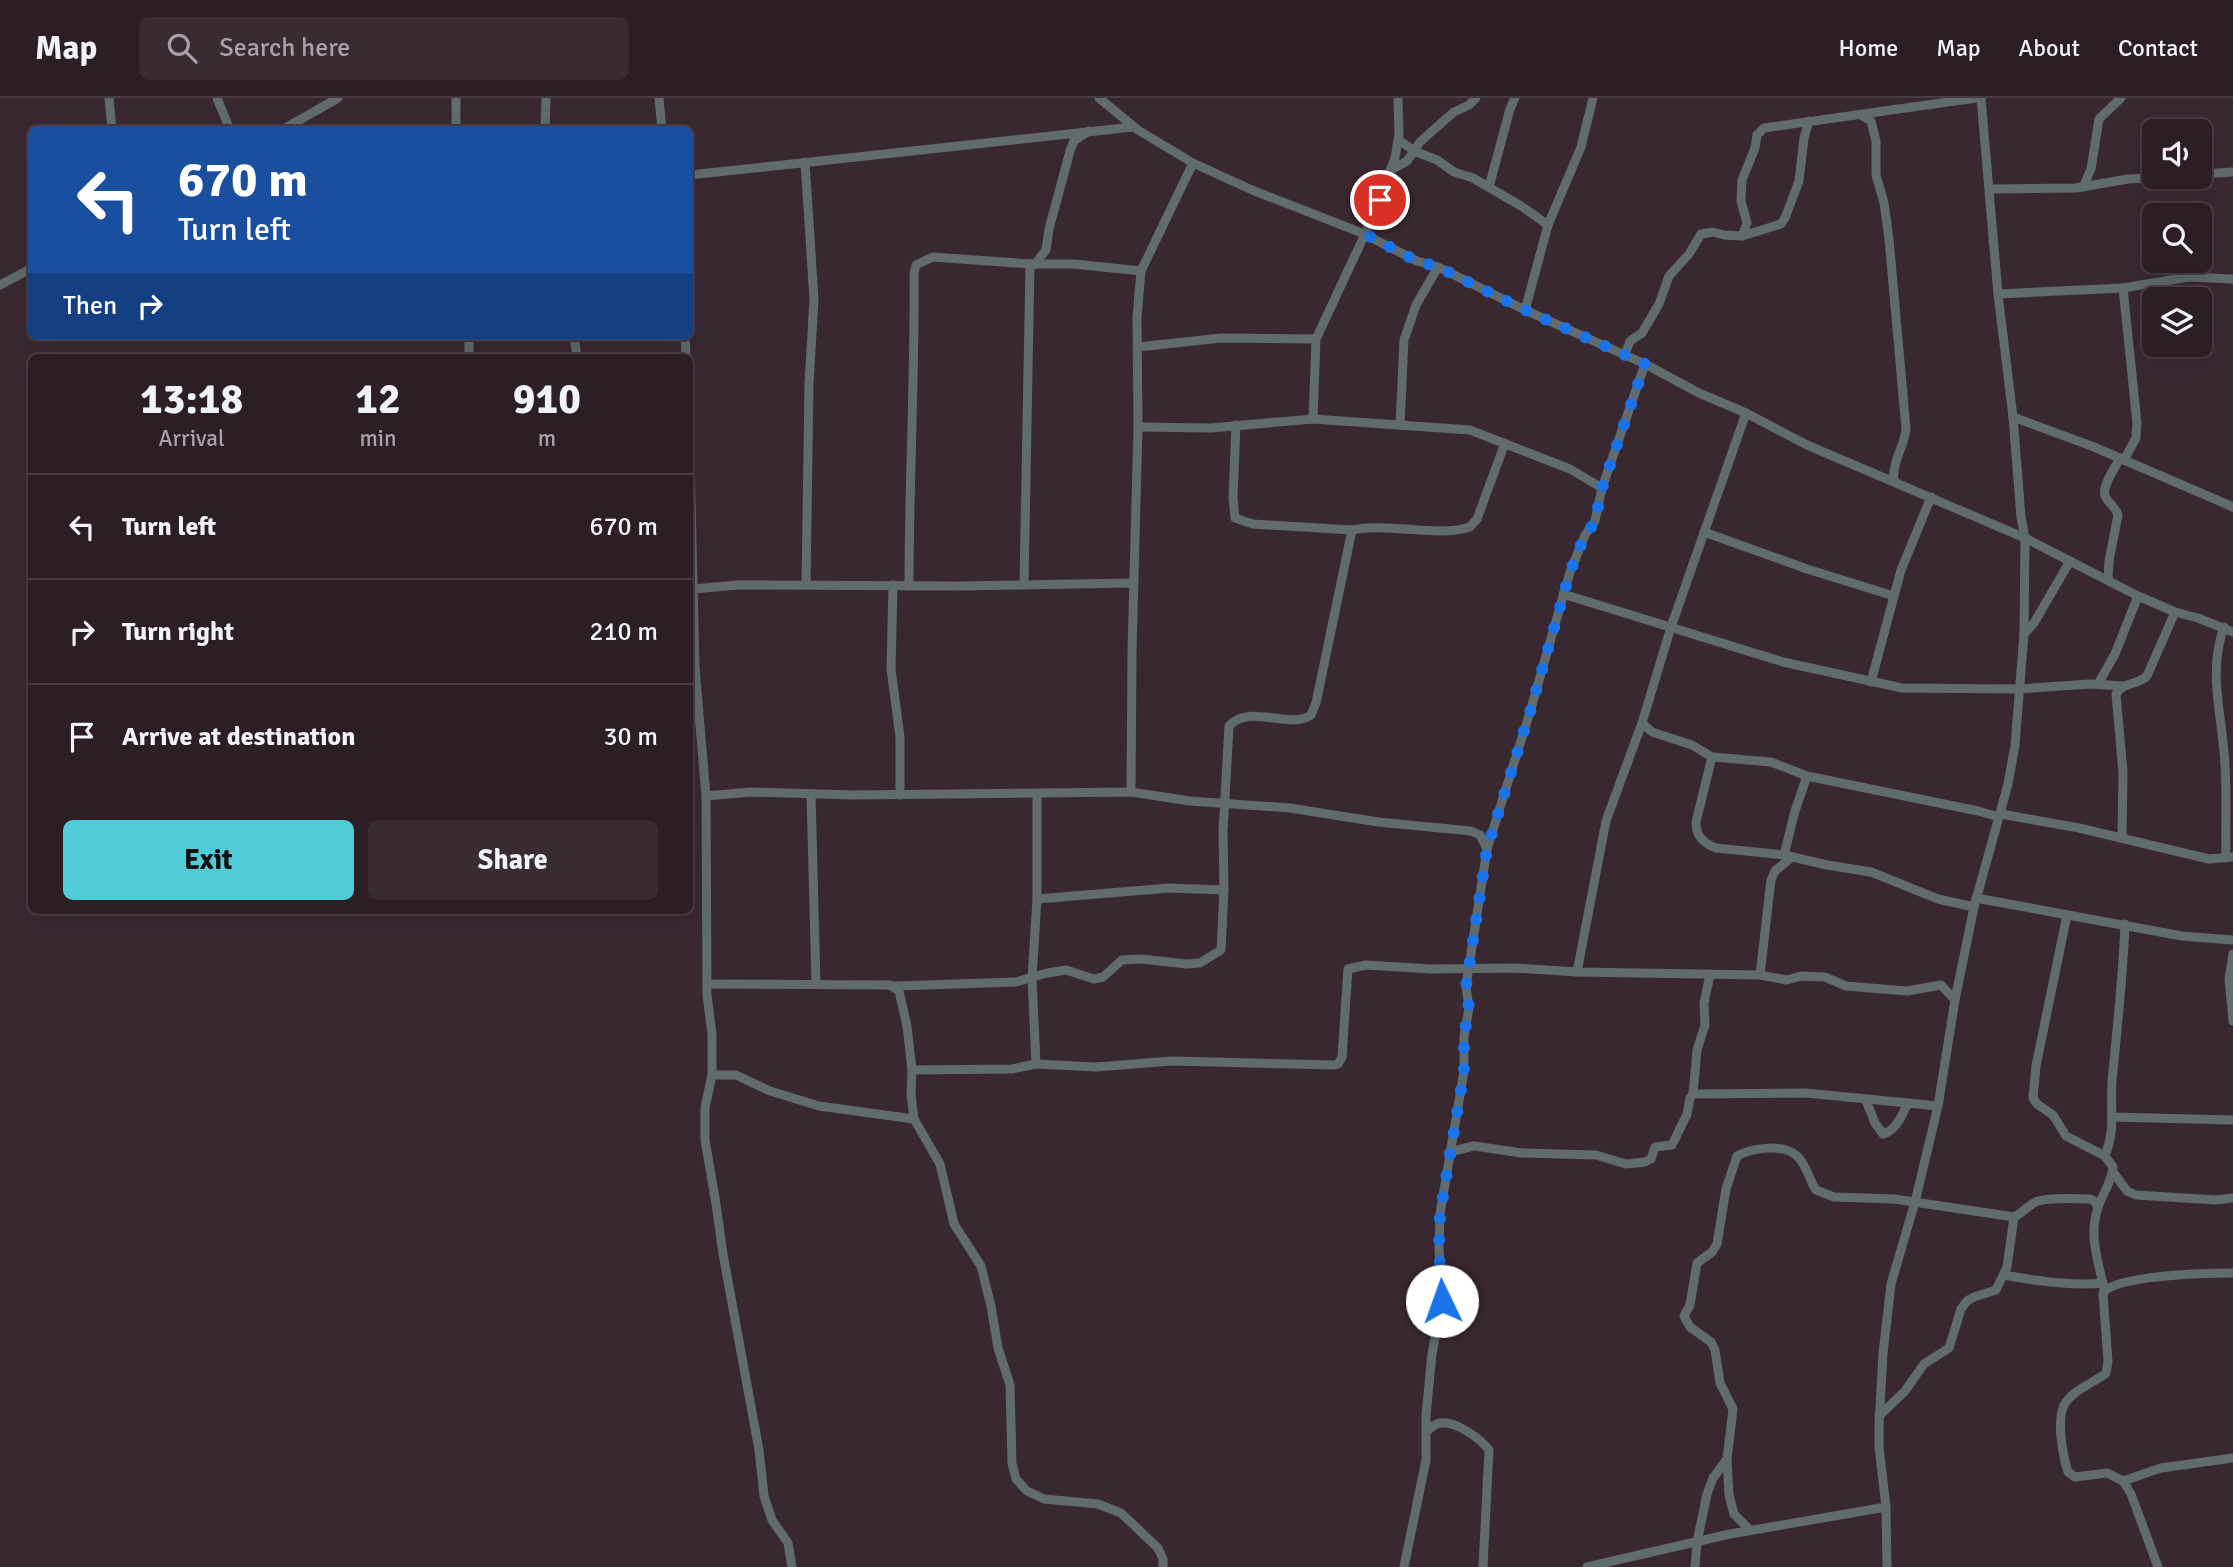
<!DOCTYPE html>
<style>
body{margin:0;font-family:Signika,sans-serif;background:#382b32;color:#f1f3f6;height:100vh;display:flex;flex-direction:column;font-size:26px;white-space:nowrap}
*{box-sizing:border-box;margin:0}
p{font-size:23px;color:#a6a2a7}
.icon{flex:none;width:38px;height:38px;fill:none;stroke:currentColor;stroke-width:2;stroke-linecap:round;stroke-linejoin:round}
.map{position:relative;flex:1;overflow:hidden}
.details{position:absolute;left:28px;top:256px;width:665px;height:560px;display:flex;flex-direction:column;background:#2c1e25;border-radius:10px;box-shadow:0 7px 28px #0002,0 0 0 2px #483c42}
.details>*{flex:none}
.banner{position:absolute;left:28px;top:28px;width:665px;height:214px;border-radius:10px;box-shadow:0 7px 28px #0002,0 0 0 2px #483c42;background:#1a4fa0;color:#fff;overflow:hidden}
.fabs{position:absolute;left:2142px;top:21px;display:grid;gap:14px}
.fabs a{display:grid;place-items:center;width:70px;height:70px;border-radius:10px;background:#2c1e25;box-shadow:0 7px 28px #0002,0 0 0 2px #483c42;font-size:35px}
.pin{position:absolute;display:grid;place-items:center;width:60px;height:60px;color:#fff;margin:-30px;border:4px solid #fff;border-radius:50%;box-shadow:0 2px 7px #0007}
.me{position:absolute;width:77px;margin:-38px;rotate:357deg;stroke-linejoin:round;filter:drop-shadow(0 0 5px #0008)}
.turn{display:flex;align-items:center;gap:24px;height:147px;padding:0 35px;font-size:32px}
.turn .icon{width:91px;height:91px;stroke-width:2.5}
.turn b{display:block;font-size:49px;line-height:60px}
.then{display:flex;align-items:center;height:66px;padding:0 35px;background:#0003;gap:14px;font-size:26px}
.eta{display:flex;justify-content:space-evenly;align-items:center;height:119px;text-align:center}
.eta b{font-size:42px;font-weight:800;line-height:49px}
.cta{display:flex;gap:14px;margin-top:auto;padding:14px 35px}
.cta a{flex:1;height:80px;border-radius:10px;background:#52cbd8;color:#111;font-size:28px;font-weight:800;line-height:80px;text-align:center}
.cta a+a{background:#382b32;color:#f1f3f6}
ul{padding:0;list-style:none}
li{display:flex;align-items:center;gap:21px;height:105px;padding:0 35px;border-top:2px solid #483c42}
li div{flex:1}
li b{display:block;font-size:26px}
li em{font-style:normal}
header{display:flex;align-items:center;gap:42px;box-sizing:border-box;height:98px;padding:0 35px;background:#2c1e25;border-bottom:2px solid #483c42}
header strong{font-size:33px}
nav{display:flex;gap:38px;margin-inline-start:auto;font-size:24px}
.search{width:490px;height:63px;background:#382b32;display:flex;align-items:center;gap:18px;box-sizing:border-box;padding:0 24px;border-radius:10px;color:#a6a2a7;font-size:26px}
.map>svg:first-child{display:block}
</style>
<header>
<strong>Map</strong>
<div class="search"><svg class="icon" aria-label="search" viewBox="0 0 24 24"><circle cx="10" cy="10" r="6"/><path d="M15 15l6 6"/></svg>Search here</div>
<nav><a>Home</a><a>Map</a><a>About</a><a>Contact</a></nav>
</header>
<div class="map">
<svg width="2233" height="1469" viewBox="0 0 2233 1469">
<rect width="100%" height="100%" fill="#3a2831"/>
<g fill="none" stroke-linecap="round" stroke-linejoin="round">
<g stroke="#606b6d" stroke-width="9">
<path d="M 109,0 L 112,32"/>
<path d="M 217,0 L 230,32"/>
<path d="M 659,0 L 662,32"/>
<path d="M 1099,0 L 1138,32 L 1193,65 L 1252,92 L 1362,135 L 1417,163 L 1438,169 L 1525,212 L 1645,266 L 1699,295 L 1746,315 L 1807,347 L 2025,440 L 2138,498 L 2175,514 L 2198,520 L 2233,534"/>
<path d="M 1861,17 L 1871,23 L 1876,43 L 1876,77 L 1884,105 L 1889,141 L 1906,331 C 1904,350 1892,363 1894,382"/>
<path d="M 282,32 L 338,0"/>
<path d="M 456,32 L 456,0"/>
<path d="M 545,32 L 546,0"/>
<path d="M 1398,41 L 1414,53 L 1437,62 L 1454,74 L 1473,80 L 1521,108 L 1548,127"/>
<path d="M 805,64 L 814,201 L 809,286 L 806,487"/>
<path d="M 1391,72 L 1407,63 L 1420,44 L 1431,34 L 1454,14 L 1469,7 L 1476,0"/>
<path d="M 2200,76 L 2233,74"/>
<path d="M 690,77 L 1133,29"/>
<path d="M 1489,89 L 1510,11 L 1515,0"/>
<path d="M 2083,89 L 2091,71 L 2099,21 L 2121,0"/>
<path d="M 1990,91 L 2076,90 L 2128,81 L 2164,79"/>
<path d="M 1742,138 L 1747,125 L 1741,103 L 1742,82 L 1755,50 L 1757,37 L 1764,30 L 1976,0"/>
<path d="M 1035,166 L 1046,152 L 1049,131 L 1070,53 L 1074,43 L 1089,33"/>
<path d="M 0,187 L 32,170"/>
<path d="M 2123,190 L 2137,325 L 2136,340 L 2124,362"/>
<path d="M 1998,196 L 2123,190 L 2189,179 L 2233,181"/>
<path d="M 1525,212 L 1548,127 L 1581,49 L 1593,0"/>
<path d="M 574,238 L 577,259"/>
<path d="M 685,238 L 686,259"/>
<path d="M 1138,249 L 1221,240 L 1316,241"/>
<path d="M 1625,256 L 1630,243 L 1642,235 L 1659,206 L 1669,178 L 1689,156 L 1701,136 L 1713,134 L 1724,137 L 1742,138 L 1781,126 L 1785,120 L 1799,83 L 1804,40 L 1809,23"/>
<path d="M 469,259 L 469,238"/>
<path d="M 2013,319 L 2094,349 L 2233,409"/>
<path d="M 1313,321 L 1316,241 L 1365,136 L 1395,60 L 1399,36 L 1398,0"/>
<path d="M 1236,327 L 1233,400 L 1235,420 L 1253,426 L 1352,432"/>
<path d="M 1400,327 L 1404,242 L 1416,207 L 1438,169"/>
<path d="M 1138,329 L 1211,330 L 1313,321 L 1470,332 L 1570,371 L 1602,390"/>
<path d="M 690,359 L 695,569 L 706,698 L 707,897 L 712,936 L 712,977 L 705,1010 L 705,1042 L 716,1106 L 723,1156 L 759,1352 L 764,1398 L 772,1422 L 788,1445 L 792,1469"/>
<path d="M 1704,434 L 1807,471 L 1894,498"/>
<path d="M 2108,482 L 2109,463 L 2118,417 C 2116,409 2108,405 2105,398 C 2102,387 2115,370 2120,360"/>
<path d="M 893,487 L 891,571 L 900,639 L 900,697"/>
<path d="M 1024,487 L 1030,166"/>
<path d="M 909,488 C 909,384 915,280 914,176 L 916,167 L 933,159 L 1030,166 L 1074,166 L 1141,173"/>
<path d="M 693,491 L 738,487 L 959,488 L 1134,485"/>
<path d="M 1563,496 L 1783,564 L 1902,590 L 2018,591 L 2090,586 L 2124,588"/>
<path d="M 2224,529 C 2207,576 2223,619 2225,668 C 2227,699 2225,729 2226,760"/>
<path d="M 2024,536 L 2034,525 L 2070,463"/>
<path d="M 1871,584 L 1901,472 L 1931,399"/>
<path d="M 2098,586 L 2115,556 L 2138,498"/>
<path d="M 1642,625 L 1652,634 L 1692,647 L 1712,659 L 1771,664 L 1807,678 L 1978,713 L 1999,719"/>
<path d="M 1712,659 L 1696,724 C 1696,738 1703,745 1716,750 L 1784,757 L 1827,767 L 1871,774 L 1938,801 L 1974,809"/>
<path d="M 1131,694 L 1132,554 L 1138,329 L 1137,219 L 1141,173 L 1193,65"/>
<path d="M 811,696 L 816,886"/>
<path d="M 706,698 L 751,694 L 853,697 L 1131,694 L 1190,703 L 1290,710 L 1378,724 L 1471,733 L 1480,737 L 1487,751"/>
<path d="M 2001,716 L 2079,730 L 2209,761 L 2233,759"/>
<path d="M 2122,740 L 2123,674 L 2116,596 C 2123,584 2138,587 2147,578 L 2175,514"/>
<path d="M 1784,757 L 1795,713 L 1807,678"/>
<path d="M 1976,800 L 2182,838 L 2233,842"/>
<path d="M 1037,801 L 1169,790 L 1224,792"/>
<path d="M 2067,817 L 2036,968 L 2033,1000 L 2037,1006 L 2053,1017 L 2066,1038 L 2105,1058 L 2113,1069 C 2112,1084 2102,1096 2098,1110 C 2088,1138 2099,1164 2104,1192"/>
<path d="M 2233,856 L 2229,881 L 2233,923"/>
<path d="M 1577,874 L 1606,723 L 1642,625 L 1671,529 L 1746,315"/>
<path d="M 1760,877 L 1771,782 L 1775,773 L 1792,759"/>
<path d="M 707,886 L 890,887 L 899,893 L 907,928 L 912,972 L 911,996 L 914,1021 L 940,1066 L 954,1126 L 981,1168 L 991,1208 L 998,1250 L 1010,1287 L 1012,1365 L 1016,1381 L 1027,1393 L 1044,1401 L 1098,1406 L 1121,1415 L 1158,1450 L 1163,1461 L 1163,1469"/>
<path d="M 895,888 L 1016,884 L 1047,875 L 1066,872 L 1094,881 L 1103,879 L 1122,862 L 1141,861 L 1186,866 L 1200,865 L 1221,852 L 1224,792 L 1223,734 L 1229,628 C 1249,605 1289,632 1311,617 L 1316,605 L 1352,432 C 1388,424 1438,440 1470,429 L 1477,421 L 1505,345"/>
<path d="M 1036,966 L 1032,880 L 1037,801 L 1037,697"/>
<path d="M 912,972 L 1012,971 L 1036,966 L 1096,969 L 1172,963 L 1334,967 L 1338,966 L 1342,959 L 1348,871 L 1366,867 L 1431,871 L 1516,870 L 1577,874 L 1760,877 L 1787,882 L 1801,878 L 1825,879 L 1846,888 L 1907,893 L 1941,887 L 1955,902"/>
<path d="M 712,977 L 736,977 L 770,993 L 819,1008 L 914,1021"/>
<path d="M 1693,996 L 1697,952 L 1705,927 L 1704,905 L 1710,877"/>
<path d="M 1866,1002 L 1875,1025 L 1883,1036 C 1896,1033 1902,1017 1908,1005"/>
<path d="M 2112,1019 L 2233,1022"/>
<path d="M 1449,1054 L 1474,1048 L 1522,1055 L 1596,1057 L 1626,1066 L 1645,1064 L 1651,1061 L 1655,1049 L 1672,1047 L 1687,1016 L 1690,1000 L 1693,996 L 1806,995 L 1938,1008"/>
<path d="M 2105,1058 C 2116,1030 2110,1013 2112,983 C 2117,931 2123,879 2125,826"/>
<path d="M 2113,1074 L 2127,1093 L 2136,1097 L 2216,1102 L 2233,1100"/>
<path d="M 2004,1177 C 2037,1183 2070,1188 2103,1185"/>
<path d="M 1879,1318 L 1905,1293 L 1924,1266 L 1949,1250 L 1961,1211 L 1967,1203 L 1974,1199 L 1996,1192 L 2007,1169 L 2014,1119"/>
<path d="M 1426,1334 C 1430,1330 1435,1326 1440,1325 C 1456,1323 1480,1340 1489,1352 L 1483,1469"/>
<path d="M 2123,1383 L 2161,1370 L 2233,1360"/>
<path d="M 1750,1432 L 1734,1416 L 1729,1397 L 1727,1361 L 1733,1311 L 1720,1285 L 1715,1252 L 1711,1244 L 1690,1229 L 1684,1218 L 1690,1207 L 1697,1165 L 1712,1154 L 1717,1146 L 1726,1091 L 1737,1058 C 1752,1050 1783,1045 1797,1058 C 1807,1067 1809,1082 1816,1092 L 1834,1099 L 1894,1101 L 2014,1119 C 2023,1115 2029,1106 2038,1103 C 2054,1099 2074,1101 2090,1101 L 2094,1103 L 2098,1109"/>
<path d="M 1404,1469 L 1426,1362 L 1426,1317 L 1432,1256 L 1442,1203 L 1439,1150 L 1440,1116 L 1464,973 L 1464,938 L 1469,910 L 1466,888 L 1487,751 L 1530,614 L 1570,474 L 1585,437 L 1595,423 L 1602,390 L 1645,266"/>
<path d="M 1587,1469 L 1730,1436 L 1886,1409"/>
<path d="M 1695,1469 L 1697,1444 L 1707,1396 L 1713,1380 L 1727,1361"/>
<path d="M 1887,1469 L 1886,1409 L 1879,1349 L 1879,1328 L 1883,1255 L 1891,1186 L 1915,1104 L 1938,1008 L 1955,902 L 1974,809 L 2008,686 L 2015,647 L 2024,536 L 2025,440 L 2021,419 L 2013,319 L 1998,196 L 1981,0"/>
<path d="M 2158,1469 L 2131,1396 L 2123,1383 L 2107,1375 L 2075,1379 L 2068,1374 C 2063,1358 2055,1318 2066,1304 C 2076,1290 2094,1285 2106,1275 L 2108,1264 L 2103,1195 C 2115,1177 2209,1175 2233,1175"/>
</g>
</g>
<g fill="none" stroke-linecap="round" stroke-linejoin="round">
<path stroke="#1a73e8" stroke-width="12" stroke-dasharray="0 21.6" d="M 1380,102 L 1365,136 L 1417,163 L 1438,169 L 1525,212 L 1645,266 L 1602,390 L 1595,424 L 1585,437 L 1570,474 L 1530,614 L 1487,751 L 1466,888 L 1469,910 L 1464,938 L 1464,974 L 1440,1116 L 1439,1150 L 1442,1203"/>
</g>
</svg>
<div class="fabs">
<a><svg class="icon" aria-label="sound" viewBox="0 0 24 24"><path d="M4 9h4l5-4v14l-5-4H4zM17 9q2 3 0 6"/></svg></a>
<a><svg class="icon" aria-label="search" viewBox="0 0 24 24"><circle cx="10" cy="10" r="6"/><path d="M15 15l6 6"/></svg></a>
<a><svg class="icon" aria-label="layers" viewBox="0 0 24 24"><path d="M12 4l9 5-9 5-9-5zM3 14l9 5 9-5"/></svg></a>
</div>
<div class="pin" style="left:1380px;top:102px;background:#d93025"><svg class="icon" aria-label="arrive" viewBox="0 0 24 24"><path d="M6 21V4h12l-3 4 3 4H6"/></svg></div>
<svg class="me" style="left:1442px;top:1203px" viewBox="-20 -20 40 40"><circle r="19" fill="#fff"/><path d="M0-13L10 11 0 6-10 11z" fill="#1a73e8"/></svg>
<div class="banner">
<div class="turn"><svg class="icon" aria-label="left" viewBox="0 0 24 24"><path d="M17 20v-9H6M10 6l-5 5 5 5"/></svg><div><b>670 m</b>Turn left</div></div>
<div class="then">Then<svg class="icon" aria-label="right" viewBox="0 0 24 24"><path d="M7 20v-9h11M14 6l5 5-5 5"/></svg></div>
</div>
<section class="details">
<div class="eta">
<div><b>13:18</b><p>Arrival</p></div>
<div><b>12</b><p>min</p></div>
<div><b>910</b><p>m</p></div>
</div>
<ul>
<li><svg class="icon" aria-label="left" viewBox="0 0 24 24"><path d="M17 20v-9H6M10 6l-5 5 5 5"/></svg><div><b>Turn left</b></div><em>670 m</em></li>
<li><svg class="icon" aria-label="right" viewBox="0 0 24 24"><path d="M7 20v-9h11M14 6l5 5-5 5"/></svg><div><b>Turn right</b></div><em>210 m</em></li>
<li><svg class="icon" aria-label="arrive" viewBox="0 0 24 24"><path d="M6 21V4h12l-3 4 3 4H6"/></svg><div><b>Arrive at destination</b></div><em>30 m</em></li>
</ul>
<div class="cta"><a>Exit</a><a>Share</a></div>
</section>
</div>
